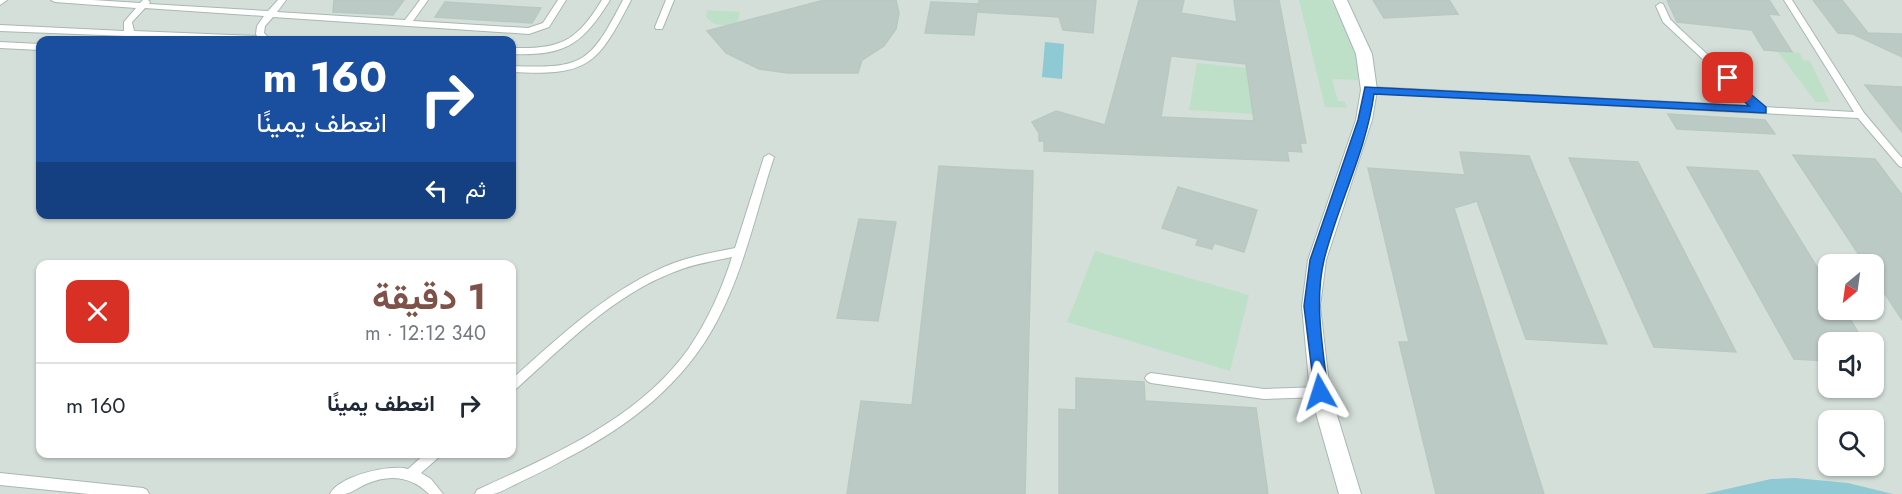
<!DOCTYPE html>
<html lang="ar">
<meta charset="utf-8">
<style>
body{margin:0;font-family:Jost,Vazirmatn,sans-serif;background:#f2f2f3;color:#1f2937;direction:rtl;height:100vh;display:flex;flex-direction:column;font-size:22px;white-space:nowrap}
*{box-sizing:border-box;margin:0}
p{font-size:20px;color:#747a83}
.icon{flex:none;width:33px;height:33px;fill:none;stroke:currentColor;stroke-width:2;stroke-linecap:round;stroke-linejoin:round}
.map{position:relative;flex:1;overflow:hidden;direction:ltr}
.sheet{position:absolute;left:36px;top:260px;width:480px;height:198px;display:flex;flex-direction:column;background:#fff;border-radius:12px;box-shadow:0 2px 4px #0004;direction:rtl}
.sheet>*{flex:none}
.banner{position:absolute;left:36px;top:36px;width:480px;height:183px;border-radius:12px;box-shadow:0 2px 4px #0004;direction:rtl;background:#1a4fa0;color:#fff;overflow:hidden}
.needle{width:39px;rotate:209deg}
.fabs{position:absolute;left:1818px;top:254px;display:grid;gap:12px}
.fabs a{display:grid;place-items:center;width:66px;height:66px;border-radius:12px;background:#fff;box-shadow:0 2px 4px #0004;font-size:30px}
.pin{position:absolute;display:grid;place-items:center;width:51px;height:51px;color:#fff;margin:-26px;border-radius:12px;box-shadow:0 3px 9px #0006}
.me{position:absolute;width:66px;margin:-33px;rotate:354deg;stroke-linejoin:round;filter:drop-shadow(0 0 4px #0008)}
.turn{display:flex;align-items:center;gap:21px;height:126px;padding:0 30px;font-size:27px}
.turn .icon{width:78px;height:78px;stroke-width:2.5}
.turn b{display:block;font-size:42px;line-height:51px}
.then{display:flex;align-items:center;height:57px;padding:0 30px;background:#0003;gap:12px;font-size:22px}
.round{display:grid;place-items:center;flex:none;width:63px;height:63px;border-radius:12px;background:#f2f2f3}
.overview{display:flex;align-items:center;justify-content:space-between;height:102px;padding:0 30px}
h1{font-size:36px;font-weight:700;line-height:45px;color:#7f5249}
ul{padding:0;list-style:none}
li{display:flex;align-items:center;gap:18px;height:84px;padding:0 30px;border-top:2px solid #e0e1e3}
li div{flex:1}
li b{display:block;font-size:22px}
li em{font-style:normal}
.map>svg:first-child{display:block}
</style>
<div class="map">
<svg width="1902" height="494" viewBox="0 0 1902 494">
<rect width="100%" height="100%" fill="#e6efeb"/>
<path fill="#d4dfda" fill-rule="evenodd" d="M 0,0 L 1902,0 L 1902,494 L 0,494 ZM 40,40 L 512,40 L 512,214 L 40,214 ZM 40,264 L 512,264 L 512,453 L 40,453 ZM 1828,264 L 1874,264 L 1874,309 L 1828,309 ZM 1828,342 L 1874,342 L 1874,387 L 1828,387 ZM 1828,420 L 1874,420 L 1874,465 L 1828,465 Z"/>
<g fill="#bfe0c8">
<path d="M 1299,0 L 1330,0 C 1345,26 1359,49 1358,80 L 1332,79 L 1338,101 L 1345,102 L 1347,108 L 1325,107 Z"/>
<path d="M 707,10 L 740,12 L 738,22 C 726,26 715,28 706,17 Z"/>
<path d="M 1777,51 L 1800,53 L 1803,60 L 1810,61 L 1830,102 L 1816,102 Z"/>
<path d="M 1197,63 L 1247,68 L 1253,114 L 1189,110 Z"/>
<path d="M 1095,251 L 1249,295 L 1230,371 L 1067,322 Z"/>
</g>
<g fill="#8ec9d4">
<path d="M 1045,42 L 1064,44 L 1062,79 L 1042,77 Z"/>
<path d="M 1795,478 L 1848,483 L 1893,494 L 1705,494 L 1771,479 Z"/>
</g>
<g fill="#bbcac4" stroke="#b8c9c2" stroke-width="1.5" fill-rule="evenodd">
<path d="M 334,0 L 404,0 L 393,15 L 333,12 Z"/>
<path d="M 824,0 L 896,0 L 899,13 L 896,29 L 884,46 L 862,60 L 858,73 L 788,73 L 759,69 L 726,53 L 707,31 Z"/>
<path d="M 979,0 L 1096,0 L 1093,33 L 1063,30 L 1059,17 L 978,12 Z"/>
<path d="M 1139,0 L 1184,0 L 1181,13 L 1237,22 L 1234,0 L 1279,0 L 1306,143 L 1300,143 L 1302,152 L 1287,151 L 1289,161 L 1044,151 L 1044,141 L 1039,141 L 1039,133 L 1032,122 L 1056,111 L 1105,125 ZM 1171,56 L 1246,64 L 1254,121 L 1161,117 Z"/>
<path d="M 1373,0 L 1449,0 L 1458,14 L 1384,18 Z"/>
<path d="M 1667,0 L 1769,0 L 1779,15 L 1768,14 L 1792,52 L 1764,50 L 1752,30 L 1677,22 Z"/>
<path d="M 1813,0 L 1842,0 L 1868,33 L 1902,34 L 1902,57 L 1853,34 L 1838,33 Z"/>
<path d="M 445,2 L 541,8 L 532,23 L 435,17 Z"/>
<path d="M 931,2 L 978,4 L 974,35 L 925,33 Z"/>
<path d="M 1865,85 L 1902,87 L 1902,132 Z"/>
<path d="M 1668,114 L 1765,120 L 1775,134 L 1677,129 Z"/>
<path d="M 1460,152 L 1529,156 L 1607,344 L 1526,339 L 1477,201 L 1454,208 L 1544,494 L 1436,494 L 1399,342 L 1409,342 L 1368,168 L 1465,175 Z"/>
<path d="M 1793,155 L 1875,159 L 1902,195 L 1902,320 L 1874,277 L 1874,264 L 1865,264 Z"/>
<path d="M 1569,158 L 1638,162 L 1736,352 L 1654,347 Z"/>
<path d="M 939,166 L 1033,171 L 1025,494 L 847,494 L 861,401 L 912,405 Z"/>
<path d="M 1687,167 L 1758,171 L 1828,285 L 1828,309 L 1844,309 L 1864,342 L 1828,342 L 1828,361 L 1794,359 Z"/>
<path d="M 1178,187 L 1257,210 L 1244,252 L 1214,243 L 1212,249 L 1196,245 L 1198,239 L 1162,228 Z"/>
<path d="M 859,219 L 896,222 L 878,321 L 837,318 Z"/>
<path d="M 1076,378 L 1144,382 L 1145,401 L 1256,408 L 1268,494 L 1059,494 L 1059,409 L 1076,410 Z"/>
</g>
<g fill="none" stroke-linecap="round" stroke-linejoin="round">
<g stroke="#a8b8b2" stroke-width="2">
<g id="service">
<path d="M 0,0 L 7,0 L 0,5 Z"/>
<path d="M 51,0 L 93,0 L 140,3 L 143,0 L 148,0 L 150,2 L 149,4 L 268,11 L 278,0 L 286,0 L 277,12 L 405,20 L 420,0 L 428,0 L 413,21 L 528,28 L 543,23 L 558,0 L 566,0 L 549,27 L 529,34 L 273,17 L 265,26 L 264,33 L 268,37 L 280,37 L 284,40 L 230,40 L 0,31 L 0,25 L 124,31 L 124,22 L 136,8 L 55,2 ZM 145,8 L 264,16 L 257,26 L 256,34 L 257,36 L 134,31 L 132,22 Z"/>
<path d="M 602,0 L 610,0 C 582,45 565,56 512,54 L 512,48 C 561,49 576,42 602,0 Z"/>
<path d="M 623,0 L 631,0 C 597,66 588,76 512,72 L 512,66 C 584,69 590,63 623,0 Z"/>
<path d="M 666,0 L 674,0 L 663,27 L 662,29 L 656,29 L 655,27 Z"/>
<path d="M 1784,0 L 1792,0 L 1864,113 L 1902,158 L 1902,167 L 1899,166 L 1858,118 L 1369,93 L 1364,90 L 1369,87 L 1753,106 L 1663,22 L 1656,6 L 1660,3 L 1663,4 L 1670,19 L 1680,29 L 1764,107 L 1854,112 Z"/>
<path d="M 0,42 L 40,44 L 40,50 L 0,48 Z"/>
<path d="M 769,154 L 774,157 C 756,212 744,270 717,321 C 684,384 629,426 567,458 C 550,468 532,476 514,485 C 507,488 500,493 493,494 C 487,494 480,494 475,494 L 477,490 C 553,455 639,419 689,348 C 708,320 722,289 732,257 C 713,261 693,264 674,272 C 613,295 564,346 516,389 L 512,391 L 512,379 C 559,337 605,293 664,267 C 686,257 711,253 735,248 L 764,157 Z"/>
<path d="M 1151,373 L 1264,389 L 1320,387 L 1324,389 L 1326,392 L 1324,395 L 1320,397 L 1264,399 L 1151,383 L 1147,381 L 1145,378 L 1147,375 Z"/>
<path d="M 426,453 L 441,453 L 439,457 L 421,473 L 431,479 L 443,494 L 429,494 C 411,476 389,474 366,484 C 359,487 352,493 344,494 C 340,494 334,494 330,494 C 339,476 389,464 408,469 Z"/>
<path d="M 0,473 L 143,488 L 147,490 L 149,494 L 89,494 L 0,485 Z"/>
</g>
</g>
<g stroke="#a8b8b2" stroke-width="2">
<path id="minor" d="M 1333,0 L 1347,0 L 1372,54 L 1377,90 L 1372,120 L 1326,260 L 1320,306 L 1330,392 L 1361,494 L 1339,494 L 1310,392 L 1302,306 L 1308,260 L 1356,120 L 1361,90 L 1356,54 Z"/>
</g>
<use href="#service" fill="#fff" fill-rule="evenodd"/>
<use href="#minor" fill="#fff" fill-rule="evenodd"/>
</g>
<path fill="#1a73e8" stroke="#114b97" stroke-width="1.5" d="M 1728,75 L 1766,107 L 1766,113 L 1374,94 C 1366,152 1338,204 1324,260 C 1314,303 1323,348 1328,392 L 1326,396 L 1315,396 L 1304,306 L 1310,260 L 1358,120 L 1365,87 L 1749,106 L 1723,81 L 1723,76 Z"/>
</svg>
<div class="fabs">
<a><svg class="needle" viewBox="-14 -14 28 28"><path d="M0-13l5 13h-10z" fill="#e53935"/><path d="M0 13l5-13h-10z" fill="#747a83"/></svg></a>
<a><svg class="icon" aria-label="sound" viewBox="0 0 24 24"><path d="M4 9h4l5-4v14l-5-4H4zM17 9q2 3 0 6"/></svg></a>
<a><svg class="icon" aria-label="search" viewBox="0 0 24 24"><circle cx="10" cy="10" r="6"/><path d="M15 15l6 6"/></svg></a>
</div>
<div class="pin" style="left:1728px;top:78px;background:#d93025"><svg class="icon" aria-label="arrive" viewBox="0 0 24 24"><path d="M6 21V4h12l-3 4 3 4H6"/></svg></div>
<svg class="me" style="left:1320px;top:392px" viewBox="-20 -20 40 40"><path d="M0-17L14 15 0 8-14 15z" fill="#1a73e8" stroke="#fff" stroke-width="4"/></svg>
<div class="banner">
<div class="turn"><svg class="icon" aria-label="right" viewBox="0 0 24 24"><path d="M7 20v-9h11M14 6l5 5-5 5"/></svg><div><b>160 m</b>انعطف يمينًا</div></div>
<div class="then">ثم<svg class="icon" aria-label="left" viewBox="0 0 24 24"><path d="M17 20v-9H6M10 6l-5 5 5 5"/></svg></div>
</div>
<section class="sheet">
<div class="overview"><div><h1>1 دقيقة</h1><p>340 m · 12:12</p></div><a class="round" style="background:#d93025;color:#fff"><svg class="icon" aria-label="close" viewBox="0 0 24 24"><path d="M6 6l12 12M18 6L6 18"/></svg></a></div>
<ul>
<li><svg class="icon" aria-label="right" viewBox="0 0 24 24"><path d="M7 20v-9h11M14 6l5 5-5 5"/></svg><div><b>انعطف يمينًا</b></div><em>160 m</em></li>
</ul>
</section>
</div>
